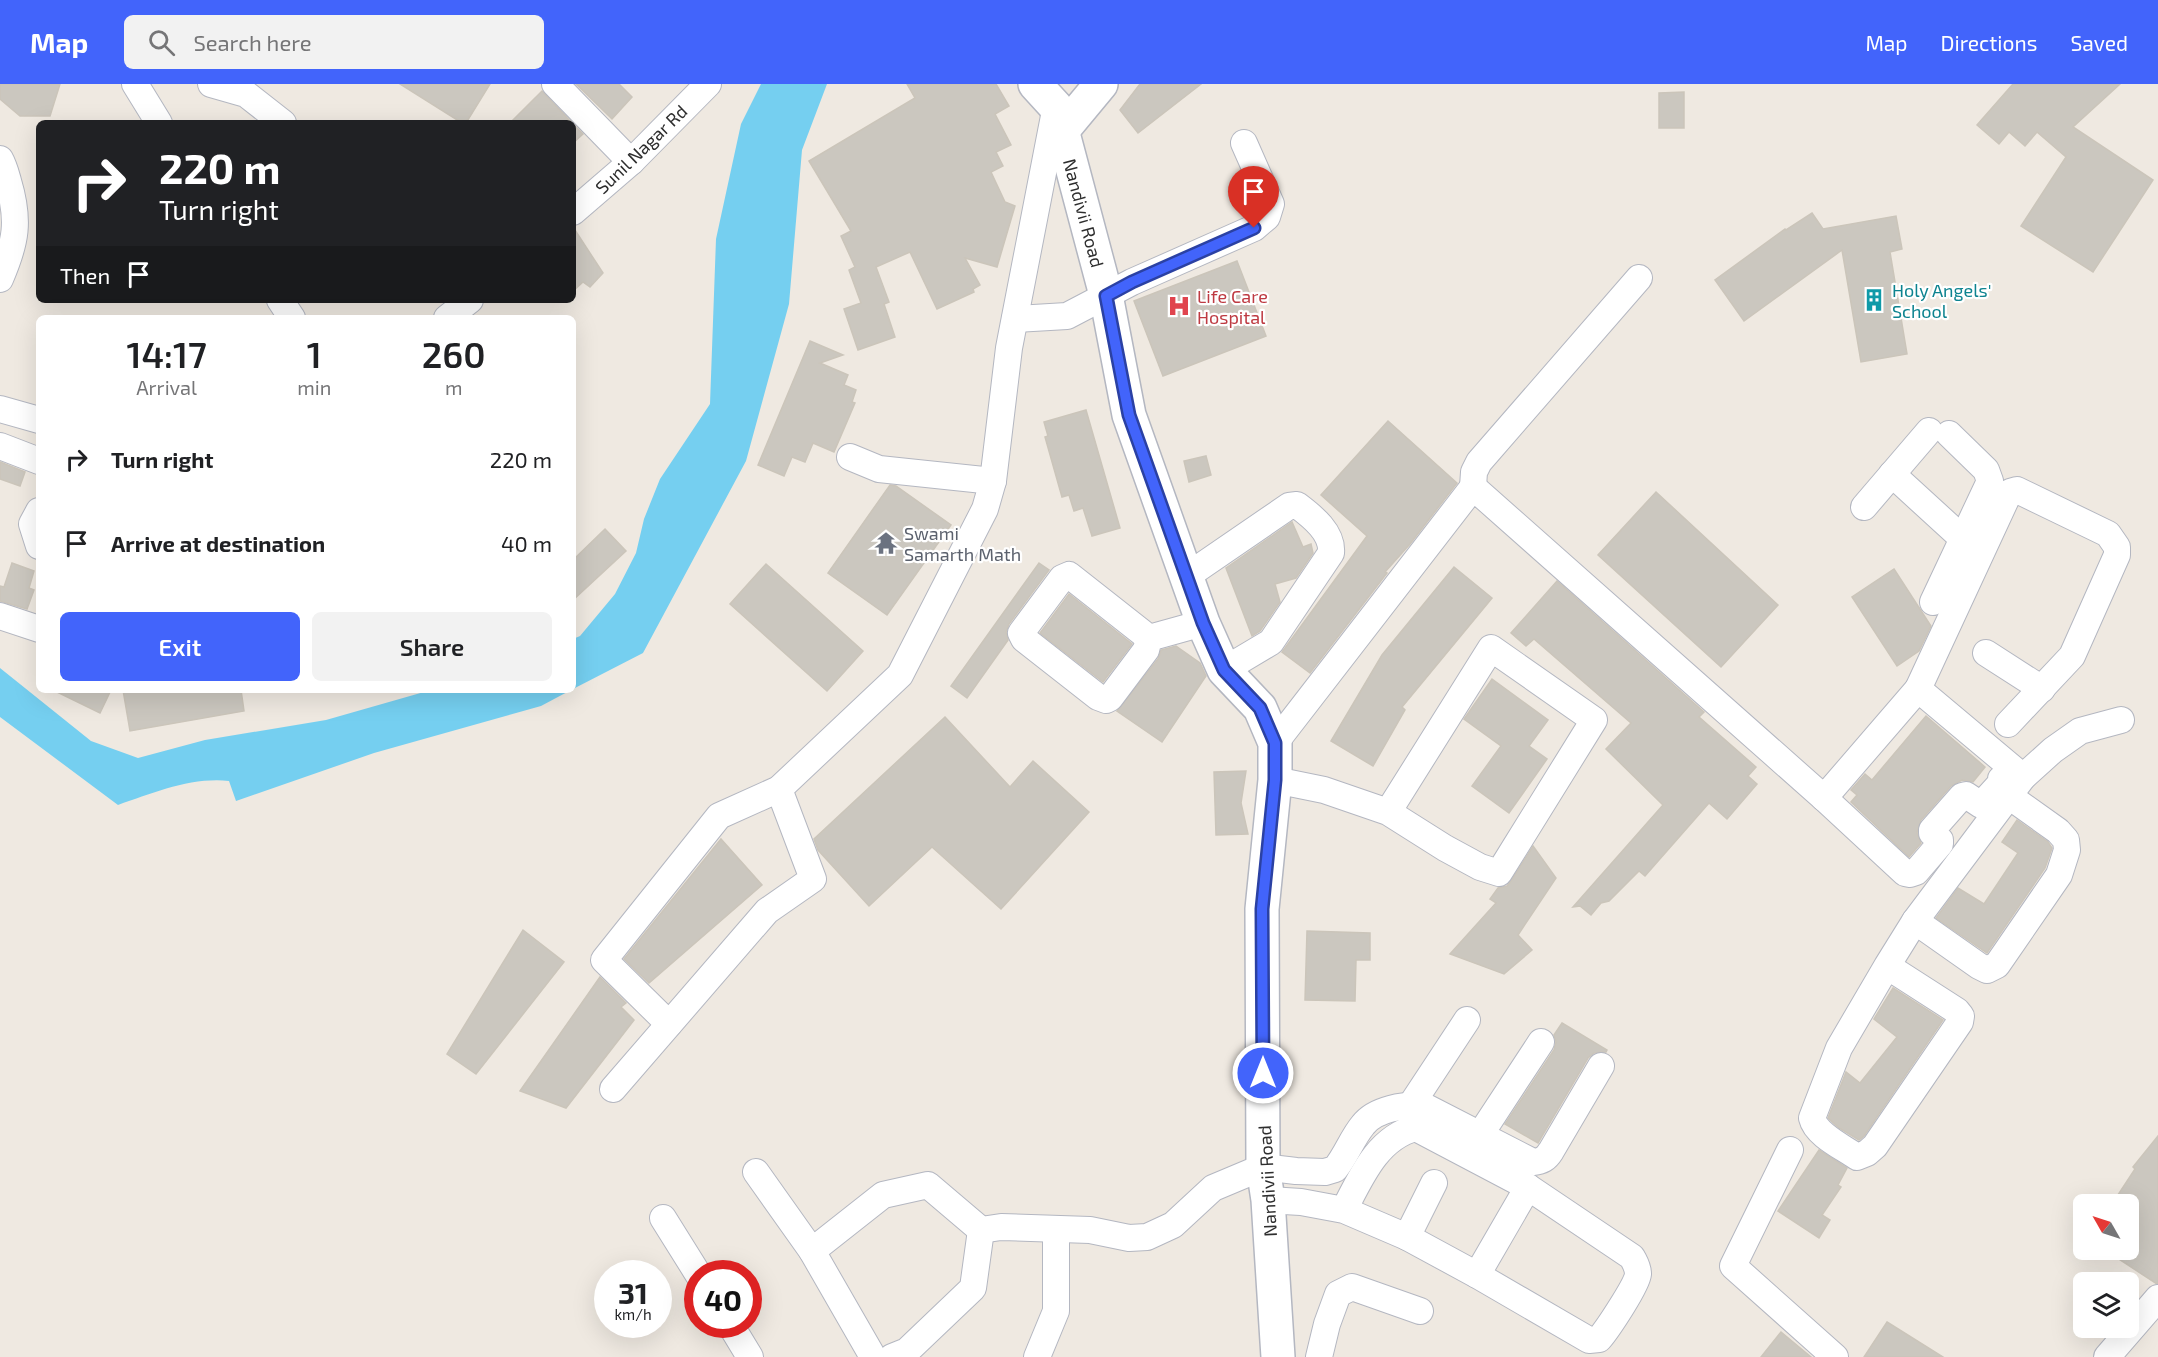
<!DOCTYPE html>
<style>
body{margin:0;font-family:"Exo 2",sans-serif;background:#f2f2f2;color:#202124;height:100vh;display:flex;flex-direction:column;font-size:22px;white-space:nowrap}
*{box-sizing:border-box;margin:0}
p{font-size:20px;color:#757577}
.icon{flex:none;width:33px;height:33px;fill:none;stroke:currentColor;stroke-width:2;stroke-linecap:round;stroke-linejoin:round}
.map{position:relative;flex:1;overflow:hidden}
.drawer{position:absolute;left:36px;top:231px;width:540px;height:378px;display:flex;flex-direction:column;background:#fff;border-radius:9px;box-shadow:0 6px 24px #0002}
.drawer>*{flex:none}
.banner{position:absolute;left:36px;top:36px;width:540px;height:183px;border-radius:9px;box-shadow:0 6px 24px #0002;background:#202124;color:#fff;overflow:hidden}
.needle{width:39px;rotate:309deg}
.tools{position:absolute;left:2073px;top:1110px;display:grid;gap:12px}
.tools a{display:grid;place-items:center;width:66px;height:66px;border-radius:9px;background:#fff;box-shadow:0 6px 24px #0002;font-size:30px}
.speed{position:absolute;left:594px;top:1176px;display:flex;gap:12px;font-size:30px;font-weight:700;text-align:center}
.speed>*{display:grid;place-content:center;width:78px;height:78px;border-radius:50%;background:#fff;box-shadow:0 6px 24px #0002;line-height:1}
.speed small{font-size:15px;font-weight:400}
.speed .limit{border:9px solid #d22;background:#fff;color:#111}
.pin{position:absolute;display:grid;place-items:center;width:51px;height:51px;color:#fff;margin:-62px -26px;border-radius:50% 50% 50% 0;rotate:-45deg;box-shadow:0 0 6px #0007}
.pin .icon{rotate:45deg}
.me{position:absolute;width:66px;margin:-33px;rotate:0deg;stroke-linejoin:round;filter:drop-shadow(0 0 4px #0008)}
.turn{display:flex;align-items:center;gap:21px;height:126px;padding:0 24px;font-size:27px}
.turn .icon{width:78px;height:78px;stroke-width:2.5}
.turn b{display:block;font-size:42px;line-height:51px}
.then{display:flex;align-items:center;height:57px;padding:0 24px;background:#0003;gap:12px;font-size:22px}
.eta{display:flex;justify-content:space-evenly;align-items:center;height:102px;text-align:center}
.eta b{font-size:36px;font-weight:600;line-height:42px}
.primary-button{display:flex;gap:12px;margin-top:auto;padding:12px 24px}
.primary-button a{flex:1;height:69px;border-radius:9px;background:#4264fb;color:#fff;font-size:24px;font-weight:600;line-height:69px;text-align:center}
.primary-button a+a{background:#f2f2f2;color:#202124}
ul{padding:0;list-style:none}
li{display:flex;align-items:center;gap:18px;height:84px;padding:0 24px}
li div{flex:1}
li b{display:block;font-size:22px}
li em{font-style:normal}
header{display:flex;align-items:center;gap:36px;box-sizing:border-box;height:84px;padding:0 30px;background:#4264fb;color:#fff}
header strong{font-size:28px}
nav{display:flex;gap:33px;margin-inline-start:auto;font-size:21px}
.search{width:420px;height:54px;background:#f2f2f2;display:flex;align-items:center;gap:15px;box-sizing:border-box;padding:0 21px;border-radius:9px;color:#757577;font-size:22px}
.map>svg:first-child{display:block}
</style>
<header>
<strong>Map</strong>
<div class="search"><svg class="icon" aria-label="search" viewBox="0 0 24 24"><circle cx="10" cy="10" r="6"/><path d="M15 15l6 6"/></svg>Search here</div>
<nav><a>Map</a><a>Directions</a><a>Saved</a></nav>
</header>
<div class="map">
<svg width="2158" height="1273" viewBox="0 0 2158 1273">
<rect width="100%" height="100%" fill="#efe9e1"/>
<g fill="#75cff0">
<path d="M 761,0 L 827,0 L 802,66 L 789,220 L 746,377 L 643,569 L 573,605 L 573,555 L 580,552 L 615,510 L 636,469 L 644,435 L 660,395 L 710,320 L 716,155 L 741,40 Z"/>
<path d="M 0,584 L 91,657 L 138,674 L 205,656 L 326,636 L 431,606 L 571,606 L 541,622 L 374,669 L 236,717 L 229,697 C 191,693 153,709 118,721 L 0,633 Z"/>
</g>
<g fill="#cbc7bf" stroke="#cbc5ba" stroke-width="1.5">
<path d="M 0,0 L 60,0 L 50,32 L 20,32 L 0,15 Z"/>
<path d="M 400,0 L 490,0 L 466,39 L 462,39 Z"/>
<path d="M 576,0 L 619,0 L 632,13 L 612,35 Z"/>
<path d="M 907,0 L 996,0 L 1009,22 L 995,30 L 1011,61 L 996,68 L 1003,82 L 991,88 L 1005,118 L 1015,122 L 997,183 L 965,174 L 980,201 L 973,205 L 974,208 L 937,225 L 910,168 L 876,183 L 889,218 L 884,220 L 895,253 L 858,266 L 844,225 L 861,219 L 849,186 L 855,183 L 841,152 L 851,147 L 809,77 L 915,14 Z"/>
<path d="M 1140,0 L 1201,0 L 1138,49 L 1120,26 Z"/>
<path d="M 2013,0 L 2120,0 L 2073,43 L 2153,96 L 2093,188 L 2021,142 L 2066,73 L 2037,48 L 2025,62 L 2009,48 L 1999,60 L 1977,41 Z"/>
<path d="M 542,7 L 572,39 L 510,39 Z"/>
<path d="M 1684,8 L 1684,44 L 1659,44 L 1659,9 Z"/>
<path d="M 573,40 L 583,50 L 573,59 Z"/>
<path d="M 1812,129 L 1823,145 L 1896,132 L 1902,165 L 1890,168 L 1907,270 L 1861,278 L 1842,166 L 1744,237 L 1715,196 L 1785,145 L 1786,146 Z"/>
<path d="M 573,143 L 603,189 L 590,203 L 583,198 L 573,207 Z"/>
<path d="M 1237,177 L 1266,252 L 1163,292 L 1134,217 Z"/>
<path d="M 810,257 L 843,271 L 820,279 L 848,291 L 844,301 L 856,306 L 852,318 L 855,319 L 834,368 L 813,359 L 805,378 L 792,373 L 784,392 L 758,381 Z"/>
<path d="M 1086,326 L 1120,444 L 1092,452 L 1083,424 L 1074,427 L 1069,411 L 1062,413 L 1045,353 L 1048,352 L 1044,338 Z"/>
<path d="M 1388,337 L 1457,399 L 1410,460 L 1385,488 L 1387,489 L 1310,589 L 1282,568 L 1367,452 L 1321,411 Z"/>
<path d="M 1206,372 L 1211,391 L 1189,398 L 1184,377 Z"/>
<path d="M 0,378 L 25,388 L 20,402 L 0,395 Z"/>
<path d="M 890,401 L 896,402 L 951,441 L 887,531 L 828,489 Z"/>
<path d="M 1656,408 L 1778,521 L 1721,583 L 1598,471 Z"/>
<path d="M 1292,438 L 1303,463 L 1311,460 L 1313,469 L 1296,494 L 1275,500 L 1280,518 L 1260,547 L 1252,552 L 1226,484 Z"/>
<path d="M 605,445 L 626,467 L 573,516 L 573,476 Z"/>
<path d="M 12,479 L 34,487 L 29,504 L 34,506 L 27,525 L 0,517 L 0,502 L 4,503 Z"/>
<path d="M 1039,479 L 1049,486 L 1009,540 L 1006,548 L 1008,556 L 967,614 L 951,602 Z"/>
<path d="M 766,480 L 863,567 L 827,607 L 730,520 Z"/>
<path d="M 1454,483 L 1492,514 L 1402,623 L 1405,626 L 1373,682 L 1331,657 L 1382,571 Z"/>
<path d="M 1894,485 L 1931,542 L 1919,567 L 1897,582 L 1852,513 Z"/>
<path d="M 1557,497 L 1704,628 L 1699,633 L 1756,683 L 1748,692 L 1757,700 L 1727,735 L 1709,719 L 1645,792 L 1639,787 L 1609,817 L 1601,819 L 1591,831 L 1580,822 L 1573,823 L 1663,721 L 1606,665 L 1631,639 L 1534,555 L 1526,562 L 1511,549 Z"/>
<path d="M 1069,510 L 1132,560 L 1103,598 L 1040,549 Z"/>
<path d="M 1176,562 L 1200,579 L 1206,592 L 1162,658 L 1117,627 L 1158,575 L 1161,566 Z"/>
<path d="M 1492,595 L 1548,636 L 1529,662 L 1547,675 L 1509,729 L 1472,702 L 1501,662 L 1464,635 Z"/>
<path d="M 53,606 L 111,606 L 100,629 Z"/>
<path d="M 123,606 L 241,606 L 244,627 L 130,647 Z"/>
<path d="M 1926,632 L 1985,683 L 1973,698 L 1962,696 L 1951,702 L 1921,736 L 1917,749 L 1921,759 L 1909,773 L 1851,718 L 1857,711 L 1851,706 L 1865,690 L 1872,696 Z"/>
<path d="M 945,633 L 1010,703 L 1033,677 L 1089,728 L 1001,825 L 932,763 L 869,822 L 818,766 L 814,755 Z"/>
<path d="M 1246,687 L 1241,719 L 1248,750 L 1216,751 L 1214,688 Z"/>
<path d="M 2017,736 L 2048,758 L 2052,764 L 2045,784 L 1987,869 L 1936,834 L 1958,804 L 1984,820 L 2018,769 L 2002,758 Z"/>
<path d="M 721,755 L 762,801 L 649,899 L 624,875 Z"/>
<path d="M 1533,762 L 1556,794 L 1518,851 L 1532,866 L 1504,890 L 1450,870 L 1496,819 L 1490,815 L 1498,804 L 1507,802 L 1511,797 Z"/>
<path d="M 523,846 L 564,878 L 476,990 L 447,970 Z"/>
<path d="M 1307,847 L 1370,849 L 1370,876 L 1356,876 L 1355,917 L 1305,916 Z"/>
<path d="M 600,893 L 626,919 L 621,923 L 634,936 L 566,1024 L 520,1007 Z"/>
<path d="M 1893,904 L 1943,936 L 1864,1052 L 1859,1056 L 1839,1044 L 1828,1034 L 1846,988 L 1860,999 L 1897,953 L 1874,935 Z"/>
<path d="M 1562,939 L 1607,966 L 1606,968 L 1594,969 L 1588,974 L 1538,1059 L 1505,1040 L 1554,966 L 1556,958 L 1554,951 Z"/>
<path d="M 2158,1052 L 2158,1199 L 2157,1200 L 2105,1166 L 2128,1166 L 2128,1120 L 2112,1120 L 2135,1085 L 2133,1083 Z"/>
<path d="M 1819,1066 L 1847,1084 L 1838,1101 L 1841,1103 L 1822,1131 L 1830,1136 L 1819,1154 L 1778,1127 Z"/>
<path d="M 1887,1238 L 1943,1273 L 1864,1273 Z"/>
<path d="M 1781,1248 L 1811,1273 L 1761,1273 Z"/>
</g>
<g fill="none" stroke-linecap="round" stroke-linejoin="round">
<g stroke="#b4b7c1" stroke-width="28">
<g id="street">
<path d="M 135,0 L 159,39"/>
<path d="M 211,0 L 246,10 L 283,39"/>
<path d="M 555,0 L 631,78"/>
<path d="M 0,75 C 4,82 6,90 8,97 C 20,137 16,158 0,195"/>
<path d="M 573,128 L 631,78 L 708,0"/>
<path d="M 280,216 L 292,234"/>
<path d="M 447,234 L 470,216"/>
<path d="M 1015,235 L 1067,232 L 1132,198 L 1254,144 L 1267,133 L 1271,120 L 1244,59"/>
<path d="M 0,325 L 39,336"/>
<path d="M 0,362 L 39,377"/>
<path d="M 850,373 L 879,385 L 993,397"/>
<path d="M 1892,390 L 1975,466"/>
<path d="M 1473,403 L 1474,388 L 1479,378 L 1639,194"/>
<path d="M 1864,423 L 1929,347"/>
<path d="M 39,427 L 32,440 L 39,462"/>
<path d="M 1187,492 L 1289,422 L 1297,421 C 1313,433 1333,449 1331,469 L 1271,558 L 1224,586"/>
<path d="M 1933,518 L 1990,397 L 1986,386 L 1949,350"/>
<path d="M 0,532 L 39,545"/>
<path d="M 1149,554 L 1069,491 L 1062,494 L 1021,549 L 1024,555 L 1098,613 L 1106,616 L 1110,614 L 1146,566 L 1149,554 L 1203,539"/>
<path d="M 1986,569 L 2042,605"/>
<path d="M 1918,605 L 2008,411 L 2010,408 L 2017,406 L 2108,450 L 2117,463 L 2117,471 L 2072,572 L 2008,640"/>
<path d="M 1275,659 L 1473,403 L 1824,714 L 1918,605 L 2023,693 L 1915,837 L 1887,882 L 1839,964 L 1812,1034 C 1816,1051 1843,1063 1857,1073 L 1867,1069 L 1875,1062 L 1960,938 L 1961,932 L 1957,927 L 1887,882"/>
<path d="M 2023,693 L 2053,666 L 2080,647 L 2121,636"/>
<path d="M 1275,696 L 1324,706 L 1388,728 L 1445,764 L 1480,783 L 1499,789 L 1594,636 L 1491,564 L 1388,728"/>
<path d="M 1824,714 L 1905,789 L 1910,790 L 1916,788 L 1940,760 L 1940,756 L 1932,749 L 1932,746 L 1962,712 L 1966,711 L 1981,721 L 2001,699 L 2001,695"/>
<path d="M 1915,837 L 1979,882 L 1987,886 L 1997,881 L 2059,791 L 2067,766 L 2066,756 L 2058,747 L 2009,712"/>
<path d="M 669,940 L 604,876 L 719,732 L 779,705 L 900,591 L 985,425 L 993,397 L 1009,264 L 1055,27"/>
<path d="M 613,1005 L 767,827 L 813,795 L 779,705"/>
<path d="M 1411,1021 L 1467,936"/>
<path d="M 1480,1051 L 1541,958"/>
<path d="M 1790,1066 L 1733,1182 L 1835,1273"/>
<path d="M 756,1088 L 812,1167 L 883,1111 L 928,1101 L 981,1146 L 1001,1143 L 1090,1146 L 1129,1154 L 1147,1153 L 1173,1141 L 1213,1104 L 1263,1083 L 1296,1087 L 1325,1088 L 1335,1085 C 1346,1072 1352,1054 1363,1041 C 1375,1025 1405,1020 1424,1022 L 1533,1078 C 1542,1077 1546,1075 1551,1067 L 1601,982"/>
<path d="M 1268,1116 L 1301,1118 L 1344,1126 C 1361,1093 1378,1053 1416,1044 L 1528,1103 L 1632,1173 C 1635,1179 1638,1183 1638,1190 C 1637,1201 1607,1246 1599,1255 L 1589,1256 L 1477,1191 L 1407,1153 L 1344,1126"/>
<path d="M 663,1134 L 698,1190"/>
<path d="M 1407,1153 L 1434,1099"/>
<path d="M 812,1167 L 873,1273"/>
<path d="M 1477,1191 L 1528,1103"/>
<path d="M 730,1240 L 750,1273"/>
<path d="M 892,1273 L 907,1267 L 973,1204 L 981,1146"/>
<path d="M 1037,1273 L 1056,1227 L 1056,1145"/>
<path d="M 1319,1273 L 1327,1240 L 1338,1210 L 1352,1203 L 1420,1227"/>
<path d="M 2107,1273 L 2158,1214"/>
</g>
</g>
<g stroke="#b4b7c1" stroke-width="36">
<g id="secondary">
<path d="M 1035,0 L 1056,23 L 1106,211 L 1129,331 L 1203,539 L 1224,586 L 1260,624 L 1275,659 L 1275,696 L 1262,825 L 1263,1083 L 1268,1116 L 1278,1273"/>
<path d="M 1062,47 L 1101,0"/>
</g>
</g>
<use href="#street" stroke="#fff" stroke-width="26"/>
<use href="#secondary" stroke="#fff" stroke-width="33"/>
</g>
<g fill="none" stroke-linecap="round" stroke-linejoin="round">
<g stroke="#2b41a3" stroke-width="15">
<path id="route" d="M 1254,144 L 1132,198 L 1106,212 L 1129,331 L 1203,539 L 1224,586 L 1260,624 L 1275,659 L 1275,696 L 1262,825 L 1263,989"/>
</g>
<use href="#route" stroke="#4264fb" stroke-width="10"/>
</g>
<defs>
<g id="building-bare" transform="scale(1.8)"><path d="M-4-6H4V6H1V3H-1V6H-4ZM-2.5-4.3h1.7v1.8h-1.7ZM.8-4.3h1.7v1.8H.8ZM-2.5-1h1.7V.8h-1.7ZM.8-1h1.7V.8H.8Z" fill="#0f9aa8" stroke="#fff" stroke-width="2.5" paint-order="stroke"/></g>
<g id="hospital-bare" transform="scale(1.8)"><path d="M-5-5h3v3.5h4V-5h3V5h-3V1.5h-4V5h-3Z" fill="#e0444e" stroke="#fff" stroke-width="2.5" paint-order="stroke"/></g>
<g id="temple-bare" transform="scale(1.8)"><path d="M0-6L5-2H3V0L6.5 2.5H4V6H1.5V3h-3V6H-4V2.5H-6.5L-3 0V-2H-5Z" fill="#6b7280" stroke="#fff" stroke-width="2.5" paint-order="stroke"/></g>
</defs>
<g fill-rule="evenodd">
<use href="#building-bare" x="1874" y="216"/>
<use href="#hospital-bare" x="1179" y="222"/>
<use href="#temple-bare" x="886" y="459"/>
</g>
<g text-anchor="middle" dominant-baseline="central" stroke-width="4.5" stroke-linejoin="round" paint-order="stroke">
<g font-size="18" fill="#2e2e2e" stroke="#fff">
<text transform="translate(641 65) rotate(-44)">Sunil Nagar Rd</text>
<text transform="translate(1084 129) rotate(75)">Nandivii Road</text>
<text transform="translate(1267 1097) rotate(-93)">Nandivii Road</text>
</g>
<g font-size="18" fill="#0d838f" stroke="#fff" text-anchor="start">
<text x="1892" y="206">Holy Angels'<tspan x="1892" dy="21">School</tspan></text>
</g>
<g font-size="18" fill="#be3a42" stroke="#fff" text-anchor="start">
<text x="1197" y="212">Life Care<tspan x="1197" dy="21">Hospital</tspan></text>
</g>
<g font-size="18" fill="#5b616d" stroke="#fff" text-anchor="start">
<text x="904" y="449">Swami<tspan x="904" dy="21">Samarth Math</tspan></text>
</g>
</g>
</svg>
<div class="tools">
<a><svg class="needle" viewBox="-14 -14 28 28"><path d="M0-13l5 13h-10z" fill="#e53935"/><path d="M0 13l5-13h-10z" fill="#757577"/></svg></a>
<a><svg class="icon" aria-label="layers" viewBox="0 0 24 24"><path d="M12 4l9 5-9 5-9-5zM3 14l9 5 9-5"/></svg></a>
</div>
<div class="speed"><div>31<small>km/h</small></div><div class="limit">40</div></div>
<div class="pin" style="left:1254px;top:144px;background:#d93025"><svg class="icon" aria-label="arrive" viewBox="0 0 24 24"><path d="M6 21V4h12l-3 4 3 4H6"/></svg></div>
<svg class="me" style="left:1263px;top:989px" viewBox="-20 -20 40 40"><circle r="17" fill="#4264fb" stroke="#fff" stroke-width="3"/><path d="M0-11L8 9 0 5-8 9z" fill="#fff"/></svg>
<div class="banner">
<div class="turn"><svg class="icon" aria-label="right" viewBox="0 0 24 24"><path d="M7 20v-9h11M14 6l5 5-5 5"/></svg><div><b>220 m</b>Turn right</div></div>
<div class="then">Then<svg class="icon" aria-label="arrive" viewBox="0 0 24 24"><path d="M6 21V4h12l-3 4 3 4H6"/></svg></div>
</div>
<section class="drawer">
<div class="eta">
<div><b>14:17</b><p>Arrival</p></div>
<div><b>1</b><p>min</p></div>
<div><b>260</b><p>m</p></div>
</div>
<ul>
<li><svg class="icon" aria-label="right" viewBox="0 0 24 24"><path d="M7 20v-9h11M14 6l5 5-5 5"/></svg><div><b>Turn right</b></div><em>220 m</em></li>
<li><svg class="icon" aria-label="arrive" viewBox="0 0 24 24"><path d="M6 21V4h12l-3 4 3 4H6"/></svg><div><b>Arrive at destination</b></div><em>40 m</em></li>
</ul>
<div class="primary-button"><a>Exit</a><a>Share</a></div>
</section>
</div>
